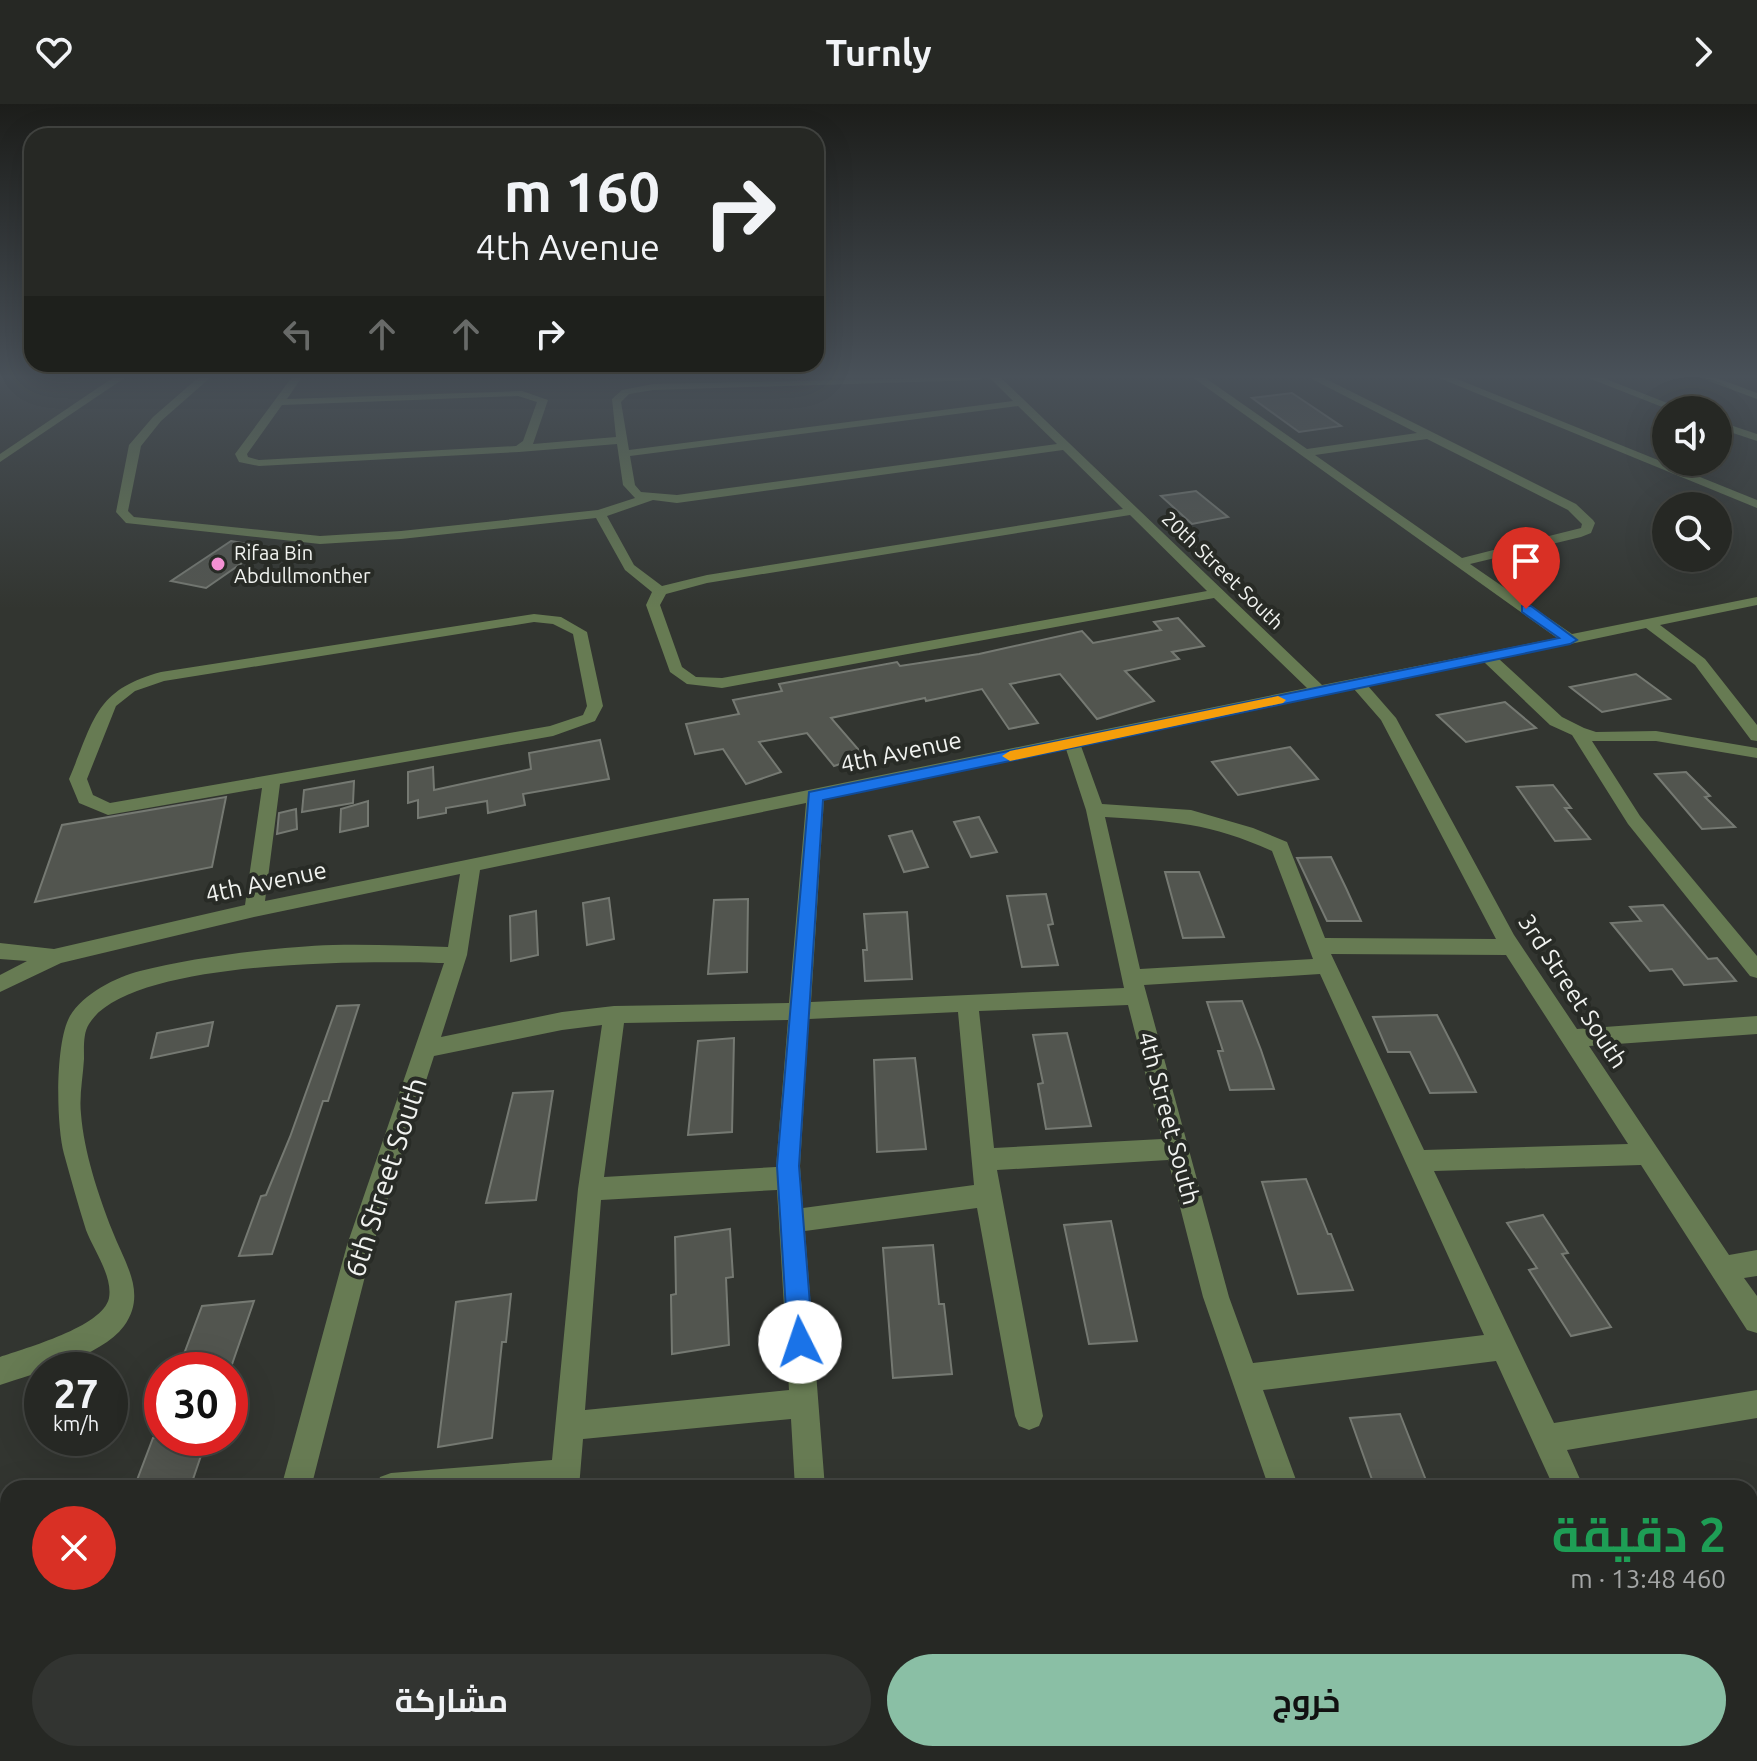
<!DOCTYPE html>
<html lang="ar">
<meta charset="utf-8">
<style>
body{margin:0;font-family:Ubuntu,Cairo,sans-serif;background:#323431;color:#f1f3f6;direction:rtl;height:100vh;display:flex;flex-direction:column;font-size:30px;white-space:nowrap}
*{box-sizing:border-box;margin:0}
p{font-size:26px;color:#a4a6a6}
.icon{flex:none;width:44px;height:44px;fill:none;stroke:currentColor;stroke-width:2;stroke-linecap:round;stroke-linejoin:round}
.map{position:relative;flex:1;overflow:hidden;direction:ltr}
.side{position:absolute;left:0px;top:1376px;width:1758px;height:282px;display:flex;flex-direction:column;background:#262824;border-radius:24px 24px 0 0;box-shadow:0 8px 32px #0002,0 0 0 2px #424441;direction:rtl}
.side>*{flex:none}
.top-card{position:absolute;left:24px;top:24px;width:800px;height:244px;border-radius:24px;box-shadow:0 8px 32px #0002,0 0 0 2px #424441;direction:rtl;background:#262824;color:#f1f3f6;overflow:hidden}
.controls{position:absolute;left:1652px;top:292px;display:grid;gap:16px}
.controls a{display:grid;place-items:center;width:80px;height:80px;border-radius:50%;background:#262824;box-shadow:0 8px 32px #0002,0 0 0 2px #424441;font-size:40px}
.speed{position:absolute;left:24px;top:1248px;display:flex;gap:16px;font-size:40px;font-weight:700;text-align:center}
.speed>*{display:grid;place-content:center;width:104px;height:104px;border-radius:50%;background:#262824;box-shadow:0 8px 32px #0002,0 0 0 2px #424441;line-height:1}
.speed small{font-size:20px;font-weight:400}
.speed .limit{border:12px solid #d22;background:#fff;color:#111}
.pin{position:absolute;display:grid;place-items:center;width:68px;height:68px;color:#fff;margin:-82px -34px;border-radius:50% 50% 50% 0;rotate:-45deg;box-shadow:0 0 8px #0007}
.pin .icon{rotate:45deg}
.me{position:absolute;width:88px;margin:-44px;rotate:356deg;stroke-linejoin:round;filter:drop-shadow(0 0 6px #0008)}
.turn{display:flex;align-items:center;gap:28px;height:168px;padding:0 32px;font-size:36px}
.turn .icon{width:104px;height:104px;stroke-width:2.5}
.turn b{display:block;font-size:56px;line-height:68px}
.lanes{display:flex;align-items:center;height:76px;padding:0 32px;background:#0003;justify-content:center;gap:40px;direction:ltr}
.lanes .off{opacity:.35}
.round{display:grid;place-items:center;flex:none;width:84px;height:84px;border-radius:42px;background:#323431}
.headline{display:flex;align-items:center;justify-content:space-between;height:136px;padding:0 32px}
h1{font-size:48px;font-weight:700;line-height:60px;color:#1e9e55}
.cta{display:flex;gap:16px;margin-top:auto;padding:16px 32px}
.cta a{flex:1;height:92px;border-radius:48px;background:#8abfa5;color:#111;font-size:32px;font-weight:700;line-height:92px;text-align:center}
.cta a+a{background:#323431;color:#f1f3f6}
header{display:flex;justify-content:space-between;align-items:center;height:104px;padding:0 32px;background:#262824;font-size:36px;font-weight:700}
.map>svg:first-child{display:block}
</style>
<header><svg class="icon" aria-label="forward" viewBox="0 0 24 24"><path d="M9 5l7 7-7 7"/></svg>Turnly<svg class="icon" aria-label="heart" viewBox="0 0 24 24"><path d="M12 20l-8-8c-3-5 5-10 8-4 3-6 11-1 8 4z"/></svg></header>
<div class="map">
<svg width="1757" height="1657" viewBox="0 0 1757 1657">
<rect width="100%" height="100%" fill="#323530"/>
<g fill="#52554f" stroke="#757972" stroke-width="2">
<path d="M 1292,289 L 1341,322 L 1299,328 L 1252,294 Z"/>
<path d="M 1196,387 L 1228,413 L 1192,420 L 1161,392 Z"/>
<path d="M 231,437 L 265,443 L 206,484 L 171,477 Z"/>
<path d="M 1178,514 L 1204,542 L 1172,548 L 1179,555 L 1125,567 L 1154,597 L 1097,615 L 1060,570 L 1010,580 L 1038,619 L 1009,625 L 982,585 L 926,597 L 925,594 L 831,614 L 864,652 L 834,662 L 807,629 L 759,638 L 781,668 L 746,680 L 723,645 L 695,650 L 686,620 L 739,610 L 733,596 L 782,587 L 779,580 L 897,558 L 900,562 L 979,550 L 1082,527 L 1093,539 L 1161,526 L 1154,518 Z"/>
<path d="M 1636,570 L 1670,595 L 1602,608 L 1570,583 Z"/>
<path d="M 1505,598 L 1536,624 L 1466,638 L 1437,611 Z"/>
<path d="M 600,636 L 609,675 L 523,690 L 525,701 L 488,709 L 487,697 L 446,704 L 446,709 L 418,714 L 418,696 L 408,699 L 408,668 L 433,663 L 434,686 L 531,665 L 529,649 Z"/>
<path d="M 1290,643 L 1318,675 L 1238,691 L 1212,658 Z"/>
<path d="M 1686,668 L 1710,692 L 1705,693 L 1735,723 L 1702,725 L 1655,670 Z"/>
<path d="M 354,677 L 353,699 L 302,708 L 304,686 Z"/>
<path d="M 1553,681 L 1571,704 L 1565,704 L 1590,735 L 1555,737 L 1517,683 Z"/>
<path d="M 226,693 L 212,763 L 35,798 L 62,721 Z"/>
<path d="M 368,697 L 368,722 L 340,728 L 341,705 Z"/>
<path d="M 296,705 L 297,725 L 277,730 L 279,709 Z"/>
<path d="M 979,713 L 997,748 L 971,753 L 954,718 Z"/>
<path d="M 912,727 L 928,763 L 904,768 L 889,732 Z"/>
<path d="M 1331,753 L 1346,784 L 1361,817 L 1327,817 L 1297,754 Z"/>
<path d="M 1165,768 L 1199,768 L 1224,833 L 1183,834 Z"/>
<path d="M 1046,790 L 1053,820 L 1048,821 L 1058,861 L 1022,863 L 1007,792 Z"/>
<path d="M 609,794 L 614,835 L 587,841 L 583,799 Z"/>
<path d="M 748,795 L 747,868 L 708,870 L 714,796 Z"/>
<path d="M 1663,801 L 1708,855 L 1717,854 L 1736,877 L 1684,881 L 1672,865 L 1650,867 L 1611,819 L 1641,817 L 1630,803 Z"/>
<path d="M 536,807 L 538,851 L 511,857 L 510,812 Z"/>
<path d="M 907,808 L 912,875 L 865,877 L 863,846 L 867,846 L 864,810 Z"/>
<path d="M 1242,897 L 1261,946 L 1274,985 L 1230,986 L 1218,947 L 1223,947 L 1207,898 Z"/>
<path d="M 359,901 L 328,997 L 323,997 L 272,1150 L 239,1152 L 261,1092 L 266,1091 L 290,1033 L 337,902 Z"/>
<path d="M 1437,911 L 1457,950 L 1476,988 L 1430,989 L 1410,948 L 1388,948 L 1373,913 Z"/>
<path d="M 213,918 L 208,942 L 151,954 L 157,929 Z"/>
<path d="M 1067,929 L 1091,1022 L 1046,1025 L 1038,980 L 1043,979 L 1033,931 Z"/>
<path d="M 734,934 L 732,1028 L 688,1031 L 698,937 Z"/>
<path d="M 915,954 L 926,1045 L 877,1048 L 874,956 Z"/>
<path d="M 553,987 L 536,1096 L 486,1099 L 513,989 Z"/>
<path d="M 1306,1075 L 1328,1130 L 1331,1130 L 1353,1186 L 1298,1190 L 1262,1078 Z"/>
<path d="M 1543,1111 L 1568,1149 L 1562,1150 L 1611,1223 L 1571,1232 L 1529,1166 L 1537,1164 L 1507,1119 Z"/>
<path d="M 1111,1117 L 1137,1237 L 1089,1240 L 1064,1121 Z"/>
<path d="M 730,1125 L 733,1173 L 726,1174 L 729,1241 L 672,1250 L 671,1191 L 676,1190 L 675,1133 Z"/>
<path d="M 933,1141 L 939,1200 L 944,1200 L 952,1270 L 893,1274 L 883,1144 Z"/>
<path d="M 511,1190 L 506,1238 L 502,1238 L 492,1334 L 438,1343 L 456,1198 Z"/>
<path d="M 254,1197 L 230,1266 L 178,1266 L 202,1202 Z"/>
<path d="M 1400,1310 L 1429,1384 L 1375,1384 L 1350,1314 Z"/>
<path d="M 153,1334 L 207,1334 L 190,1384 L 134,1384 Z"/>
</g>
<g fill="none" stroke-linecap="round" stroke-linejoin="round">
<g fill="#677b53" fill-rule="evenodd">
<path d="M 114,273 L 126,273 L 0,358 L 0,350 Z"/>
<path d="M 199,273 L 211,273 L 161,317 L 141,342 L 128,407 L 134,413 L 320,432 L 401,427 L 598,406 L 635,394 L 623,381 L 617,340 L 519,348 L 259,362 L 239,358 L 235,350 L 292,273 L 302,273 L 287,295 L 522,287 L 548,296 L 533,340 L 616,333 L 612,295 L 622,286 L 653,280 L 984,273 L 979,276 L 653,286 L 629,290 L 621,298 L 629,346 L 1013,297 L 989,273 L 1000,273 L 1322,581 L 1557,534 L 1192,273 L 1204,273 L 1307,345 L 1417,329 L 1308,273 L 1322,273 L 1576,400 L 1593,416 L 1595,419 L 1591,429 L 1581,433 L 1470,460 L 1572,530 L 1757,493 L 1757,501 L 1660,521 L 1705,555 L 1757,621 L 1757,637 L 1751,636 L 1695,561 L 1646,524 L 1499,555 L 1562,613 L 1584,624 L 1596,628 L 1656,627 L 1757,644 L 1757,654 L 1656,637 L 1592,637 L 1640,712 L 1757,852 L 1757,874 L 1750,872 L 1628,720 L 1572,631 L 1550,621 L 1484,558 L 1368,582 L 1396,614 L 1514,831 L 1577,925 L 1757,912 L 1757,930 L 1589,942 L 1729,1151 L 1757,1146 L 1757,1172 L 1744,1174 L 1757,1192 L 1757,1229 L 1747,1226 L 1641,1061 L 1434,1067 L 1554,1319 L 1757,1286 L 1757,1314 L 1567,1346 L 1584,1384 L 1554,1384 L 1496,1257 L 1263,1286 L 1299,1384 L 1269,1384 L 1203,1193 L 1168,1056 L 997,1066 L 1043,1312 L 1039,1322 L 1029,1326 L 1019,1322 L 1015,1312 L 977,1104 L 805,1127 L 825,1384 L 795,1384 L 791,1315 L 583,1335 L 579,1384 L 376,1384 L 380,1373 L 391,1369 L 552,1356 L 578,1085 L 602,921 L 562,926 L 434,952 L 373,1141 L 311,1384 L 281,1384 L 347,1141 L 444,859 C 372,857 129,854 89,920 C 83,929 84,944 84,955 C 83,973 79,992 81,1010 C 84,1048 98,1090 112,1126 C 124,1158 148,1189 124,1222 C 101,1253 35,1269 0,1281 L 0,1253 C 25,1244 103,1223 109,1194 C 113,1172 93,1145 86,1126 C 78,1101 71,1075 64,1050 C 56,1020 55,938 70,912 C 83,890 116,873 140,867 C 195,853 276,843 333,841 C 371,840 410,842 448,843 L 460,770 L 254,813 L 61,859 L 0,888 L 0,871 L 27,857 L 0,855 L 0,839 L 54,845 L 245,801 L 262,684 L 108,711 L 79,699 L 69,675 C 94,617 94,586 161,568 L 534,510 L 561,513 L 587,528 L 603,602 L 595,617 L 553,632 L 280,680 L 265,797 L 1307,584 L 1214,494 L 722,584 L 687,580 L 670,568 L 646,501 L 652,488 L 625,466 L 596,414 L 401,435 L 320,440 L 126,419 L 116,408 L 129,341 L 153,313 ZM 518,292 L 537,298 L 523,337 L 516,342 L 259,356 L 248,353 L 247,350 L 282,301 ZM 1018,302 L 1057,340 L 677,391 L 641,388 L 635,381 L 630,352 ZM 1427,335 L 1568,406 L 1582,420 L 1581,424 L 1462,454 L 1315,351 ZM 1063,346 L 1123,405 L 707,471 L 662,482 L 634,461 L 607,412 L 653,396 L 677,399 ZM 1130,411 L 1207,487 L 722,574 L 696,573 L 682,563 L 660,501 L 666,490 L 707,479 ZM 534,518 L 553,520 L 573,530 L 587,602 L 583,611 L 550,622 L 110,699 L 93,691 L 87,675 L 116,602 L 135,587 L 164,577 ZM 1354,585 L 1381,616 L 1496,835 L 1325,834 L 1287,738 L 1253,724 L 1191,706 L 1102,700 L 1081,642 ZM 1066,645 L 1086,706 L 1124,884 L 811,898 L 824,695 ZM 806,699 L 789,899 L 614,902 L 562,908 L 441,933 L 467,851 L 480,766 ZM 1105,713 C 1172,717 1210,719 1272,747 L 1313,855 L 1140,865 ZM 1331,850 L 1506,851 L 1628,1040 L 1424,1046 ZM 1320,870 L 1484,1231 L 1253,1259 L 1229,1193 L 1144,881 ZM 1128,901 L 1162,1035 L 994,1044 L 979,907 ZM 958,908 L 974,1081 L 803,1104 L 800,1062 L 809,915 ZM 788,916 L 776,1063 L 604,1073 L 624,919 ZM 777,1086 L 789,1286 L 585,1306 L 601,1096 Z"/>
<path d="M 1437,273 L 1452,273 L 1757,396 L 1757,404 Z"/>
<path d="M 1586,273 L 1601,273 L 1685,306 L 1670,306 Z"/>
<path d="M 1698,273 L 1714,273 L 1757,289 L 1757,295 Z"/>
<path d="M 1718,317 L 1757,330 L 1757,337 L 1718,324 Z"/>
<path d="M 209,1650 L 243,1650 L 241,1657 L 207,1657 Z"/>
<path d="M 523,1650 L 557,1650 L 556,1657 L 522,1657 Z"/>
<path d="M 809,1650 L 843,1650 L 844,1657 L 810,1657 Z"/>
<path d="M 1360,1650 L 1395,1650 L 1397,1657 L 1363,1657 Z"/>
<path d="M 1681,1650 L 1716,1650 L 1718,1657 L 1684,1657 Z"/>
</g>
</g>
<linearGradient id="sky" x2="0" y2="1"><stop stop-color="#1c1d1a"/><stop offset="0.54" stop-color="#495159"/><stop offset="1" stop-color="#495159" stop-opacity="0"/></linearGradient>
<rect width="1757" height="505" fill="url(#sky)"/>
<path fill="#1a73e8" stroke="#114b97" stroke-width="2" d="M 1522,502 L 1531,502 L 1577,536 L 1570,540 L 823,696 L 799,1062 L 813,1238 L 809,1247 L 800,1250 L 792,1247 L 788,1238 L 777,1062 L 809,688 L 1559,534 L 1522,508 Z"/>
<path fill="#f59e0b" d="M 1278,592 L 1286,596 L 1283,599 L 1010,657 L 1002,652 L 1010,647 Z"/>
<circle fill="#f491d4" stroke="#282b26" stroke-width="3" cx="218" cy="460" r="8"/>
<g text-anchor="middle" dominant-baseline="central" stroke-width="8" stroke-linejoin="round" paint-order="stroke">
<g font-size="20" fill="#f1f3f0" stroke="#282b26" text-anchor="start">
<text x="234" y="448">Rifaa Bin<tspan x="234" dy="23">Abdullmonther</tspan></text>
</g>
<g font-size="20" fill="#f1f3f0" stroke="#282b26">
<text transform="translate(1223 466) rotate(44)">20th Street South</text>
</g>
<g font-size="24" fill="#f1f3f0" stroke="#282b26">
<text transform="translate(901 648) rotate(-12)">4th Avenue</text>
<text transform="translate(266 778) rotate(-12)">4th Avenue</text>
<text transform="translate(1573 887) rotate(57)">3rd Street South</text>
<text transform="translate(1169 1014) rotate(75)">4th Street South</text>
</g>
<g font-size="28" fill="#f1f3f0" stroke="#282b26">
<text transform="translate(385 1073) rotate(-72)">6th Street South</text>
</g>
</g>
</svg>
<div class="controls">
<a><svg class="icon" aria-label="sound" viewBox="0 0 24 24"><path d="M4 9h4l5-4v14l-5-4H4zM17 9q2 3 0 6"/></svg></a>
<a><svg class="icon" aria-label="search" viewBox="0 0 24 24"><circle cx="10" cy="10" r="6"/><path d="M15 15l6 6"/></svg></a>
</div>
<div class="speed"><div>27<small>km/h</small></div><div class="limit">30</div></div>
<div class="pin" style="left:1526px;top:505px;background:#d93025"><svg class="icon" aria-label="arrive" viewBox="0 0 24 24"><path d="M6 21V4h12l-3 4 3 4H6"/></svg></div>
<svg class="me" style="left:800px;top:1238px" viewBox="-20 -20 40 40"><circle r="19" fill="#fff"/><path d="M0-13L10 11 0 6-10 11z" fill="#1a73e8"/></svg>
<div class="top-card">
<div class="turn"><svg class="icon" aria-label="right" viewBox="0 0 24 24"><path d="M7 20v-9h11M14 6l5 5-5 5"/></svg><div><b>160 m</b>4th Avenue</div></div>
<div class="lanes"><svg class="icon off" aria-label="left" viewBox="0 0 24 24"><path d="M17 20v-9H6M10 6l-5 5 5 5"/></svg><svg class="icon off" aria-label="ahead" viewBox="0 0 24 24"><path d="M12 20V5M6 11l6-6 6 6"/></svg><svg class="icon off" aria-label="ahead" viewBox="0 0 24 24"><path d="M12 20V5M6 11l6-6 6 6"/></svg><svg class="icon" aria-label="right" viewBox="0 0 24 24"><path d="M7 20v-9h11M14 6l5 5-5 5"/></svg></div>
</div>
<section class="side">
<div class="headline"><div><h1>2 دقيقة</h1><p>460 m · 13:48</p></div><a class="round" style="background:#d93025;color:#fff"><svg class="icon" aria-label="close" viewBox="0 0 24 24"><path d="M6 6l12 12M18 6L6 18"/></svg></a></div>
<div class="cta"><a>خروج</a><a>مشاركة</a></div>
</section>
</div>
